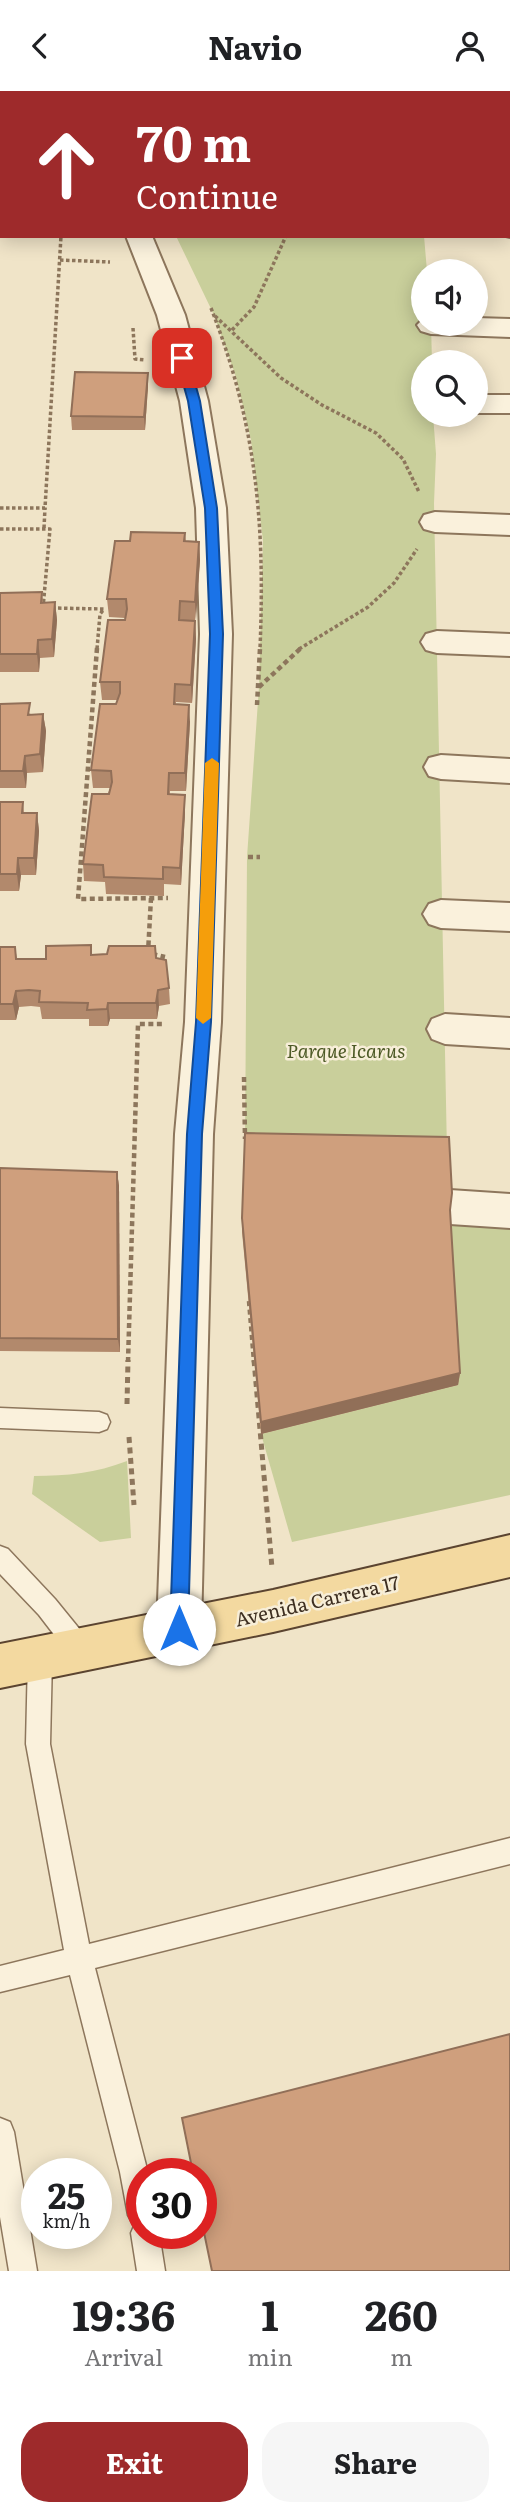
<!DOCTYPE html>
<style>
body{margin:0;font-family:Literata,serif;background:#f6f6f6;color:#202124;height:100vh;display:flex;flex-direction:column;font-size:26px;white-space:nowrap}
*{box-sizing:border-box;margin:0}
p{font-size:23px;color:#757577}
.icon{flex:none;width:38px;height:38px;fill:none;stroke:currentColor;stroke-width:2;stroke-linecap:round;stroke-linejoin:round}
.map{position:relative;height:2180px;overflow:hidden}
.panel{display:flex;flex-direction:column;background:#fff;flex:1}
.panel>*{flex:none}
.guide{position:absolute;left:0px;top:0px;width:511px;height:147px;box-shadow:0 4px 18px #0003;background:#9e2a2b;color:#fff;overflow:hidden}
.buttons{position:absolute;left:411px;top:168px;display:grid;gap:14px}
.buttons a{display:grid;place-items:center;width:77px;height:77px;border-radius:50%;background:#fff;box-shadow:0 4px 18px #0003;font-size:35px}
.speed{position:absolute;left:21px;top:2067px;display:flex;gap:14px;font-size:35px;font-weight:700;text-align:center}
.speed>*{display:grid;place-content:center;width:91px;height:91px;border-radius:50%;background:#fff;box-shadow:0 4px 18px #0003;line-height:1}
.speed small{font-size:18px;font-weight:400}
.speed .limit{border:10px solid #d22;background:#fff;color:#111}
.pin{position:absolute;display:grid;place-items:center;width:60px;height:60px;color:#fff;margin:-30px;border-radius:14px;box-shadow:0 4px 10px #0006}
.me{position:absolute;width:77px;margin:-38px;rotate:0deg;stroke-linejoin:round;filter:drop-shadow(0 0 5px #0008)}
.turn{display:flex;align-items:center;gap:24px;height:147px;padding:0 21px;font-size:32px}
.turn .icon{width:91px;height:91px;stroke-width:2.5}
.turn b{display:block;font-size:49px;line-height:60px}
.eta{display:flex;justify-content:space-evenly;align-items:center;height:119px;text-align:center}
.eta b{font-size:42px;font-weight:700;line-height:49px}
.action{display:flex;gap:14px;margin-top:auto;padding:14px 21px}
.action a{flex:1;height:80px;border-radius:28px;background:#9e2a2b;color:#fff;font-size:28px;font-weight:700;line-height:80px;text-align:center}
.action a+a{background:#f6f6f6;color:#202124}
header{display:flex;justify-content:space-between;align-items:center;height:91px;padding:0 21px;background:#fff;font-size:32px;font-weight:700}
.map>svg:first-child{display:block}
</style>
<header><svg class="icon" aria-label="back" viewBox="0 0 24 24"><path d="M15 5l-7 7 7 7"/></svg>Navio<svg class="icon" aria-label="person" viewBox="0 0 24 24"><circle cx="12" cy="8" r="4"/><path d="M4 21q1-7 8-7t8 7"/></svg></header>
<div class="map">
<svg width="510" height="2180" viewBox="0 0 510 2180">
<rect width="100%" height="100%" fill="#f0e4c8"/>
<g fill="#c9cf9b">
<path d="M 72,0 L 427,0 L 427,2 L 73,2 Z"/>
<path d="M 176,145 L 424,145 L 427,180 L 424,180 L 424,233 L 431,233 L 432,271 L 424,271 L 424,324 L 433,324 L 436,363 L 434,412 L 447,1061 L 245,1057 L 247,766 L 259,596 L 263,450 L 251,349 L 236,286 L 214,224 Z"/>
<path d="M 448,1133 L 510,1137 L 510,1404 L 292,1451 L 261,1343 L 458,1294 Z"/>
<path d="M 127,1370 L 131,1447 L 100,1451 L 32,1403 L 34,1385 C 67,1385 96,1382 127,1370 Z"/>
</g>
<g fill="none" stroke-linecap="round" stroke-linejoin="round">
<g stroke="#8d765c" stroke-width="3">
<g id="lane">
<path d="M 0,1317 L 99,1321 L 107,1324 L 110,1331 L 107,1338 L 99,1341 L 0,1337 Z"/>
<path d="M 0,1455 L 8,1458 L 55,1508 L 90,1551 L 93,1559 L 90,1567 L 81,1571 L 72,1567 L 39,1524 L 0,1483 Z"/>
<path d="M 40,1555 L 49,1559 L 52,1567 L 50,1653 L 89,1853 L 510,1747 L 510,1773 L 95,1877 L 148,2082 L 142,2082 L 142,2142 L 159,2142 L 165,2180 L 137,2180 L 131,2142 L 134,2135 L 128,2124 L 120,2081 L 70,1884 L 0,1901 L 0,1875 L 64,1859 L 26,1653 L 28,1567 L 31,1559 Z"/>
<path d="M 0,2027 L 10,2031 L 14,2041 L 37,2180 L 9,2180 L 0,2126 Z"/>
</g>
</g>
<g stroke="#8d765c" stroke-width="4">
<g id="street">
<path d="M 24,0 L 48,0 L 49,2 L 24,2 Z"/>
<rect x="509" y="61" width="1" height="16"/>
<path d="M 509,130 L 510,130 L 510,146 L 506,145 L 509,145 Z"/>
<path d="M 126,145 L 152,145 L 185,224 L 208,310 L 226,417 L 232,543 L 221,931 L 213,1043 L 201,1538 L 195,1553 L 179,1559 L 163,1553 L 157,1538 L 175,1043 L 185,931 L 200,543 L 196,417 L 180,310 L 157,224 Z"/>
<path d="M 424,227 L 424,233 L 476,233 L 476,227 L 510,228 L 510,246 L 431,243 L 421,240 L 417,234 Z"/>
<rect x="476" y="304" width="34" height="18"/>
<path d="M 435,421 L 510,424 L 510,444 L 435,441 L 424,438 L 420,431 L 424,424 Z"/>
<path d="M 437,540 L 510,543 L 510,565 L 437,562 L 426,559 L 421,551 L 426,543 Z"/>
<path d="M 441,664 L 510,668 L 510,692 L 441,688 L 429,685 L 424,676 L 429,667 Z"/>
<path d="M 441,809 L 510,812 L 510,840 L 441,837 L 429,833 L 423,823 L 429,813 Z"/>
<path d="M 445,923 L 510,927 L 510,957 L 445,953 L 432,948 L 427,938 L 432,928 Z"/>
<path d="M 450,1099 L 510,1103 L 510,1137 L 450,1133 L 436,1128 L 431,1116 L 436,1104 Z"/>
</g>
</g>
<g stroke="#5b4430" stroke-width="4">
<path id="primary" d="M 510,1444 L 510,1486 L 273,1541 L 0,1597 L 0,1553 L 273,1499 Z"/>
</g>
<g stroke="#8d765c" stroke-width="3.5" stroke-dasharray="3.5 2.5" stroke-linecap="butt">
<path d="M 270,0 L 272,2"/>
<path d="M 60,169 L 110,171"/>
<path d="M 211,217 C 257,335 265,433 260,558"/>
<path d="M 215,225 L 281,287 L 322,314 L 376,342 L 403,368 L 419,401"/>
<path d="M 133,237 L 135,268 L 145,269"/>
<path d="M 232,239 L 254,216 L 286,145"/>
<path d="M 0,417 L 45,417 L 61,145"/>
<path d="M 44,437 L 45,417"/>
<path d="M 0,438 L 50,438 L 43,517"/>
<path d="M 52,517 L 104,518 L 100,523 L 97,558"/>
<path d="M 299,558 L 368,516 L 394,492 L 417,458"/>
</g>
<g stroke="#8d765c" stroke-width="4.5" stroke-dasharray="5 3.5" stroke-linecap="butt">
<path d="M 97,557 L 78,808 L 168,807"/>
<path d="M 259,596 L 301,557"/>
<path d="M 257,614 L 260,557"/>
<path d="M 248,766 L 260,766"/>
<path d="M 151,807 L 148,862 L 165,866"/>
<path d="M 244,986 L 245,1048"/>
<path d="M 249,1210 L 254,1271"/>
<path d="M 128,1271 L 138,933 L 162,933"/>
</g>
<g stroke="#8d765c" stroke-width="5" stroke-dasharray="6 4.5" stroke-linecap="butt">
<path d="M 254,1269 L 272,1477"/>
<path d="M 127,1313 L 128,1269"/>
<path d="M 129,1346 L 134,1414"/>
</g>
<use href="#lane" fill="#faf1dc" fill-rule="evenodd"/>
<use href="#street" fill="#faf1dc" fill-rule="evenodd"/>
<use href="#primary" fill="#f3d9a0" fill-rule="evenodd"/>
</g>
<g fill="#b2896c">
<path d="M 148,282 L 148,295 L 145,339 L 72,339 L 71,325 Z"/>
<path d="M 185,442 L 186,450 L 199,451 L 200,469 L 195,530 L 196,548 L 192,612 L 176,611 L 176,613 L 190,631 L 186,700 L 170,700 L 170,703 L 185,721 L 181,794 L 164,793 L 164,805 L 106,803 L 105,791 L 84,790 L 83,773 L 110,697 L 93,697 L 91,679 L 118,609 L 102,609 L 100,591 L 125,527 L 109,526 L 107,508 L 130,450 Z"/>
<path d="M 42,501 L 43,512 L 55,511 L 57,529 L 54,566 L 40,567 L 39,581 L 0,581 L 0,502 Z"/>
<path d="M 0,613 L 31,623 L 43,623 L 46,640 L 43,681 L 27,682 L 26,697 L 0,697 Z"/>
<path d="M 0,711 L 23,711 L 24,722 L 37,722 L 39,740 L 36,784 L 21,784 L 19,800 L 0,800 Z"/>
<path d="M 0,856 L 15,856 L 17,868 L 46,868 L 92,864 L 156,867 L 169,897 L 170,913 L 159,915 L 157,928 L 110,928 L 108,935 L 89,935 L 89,928 L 42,928 L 40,916 L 31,915 L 19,916 L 16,929 L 0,929 Z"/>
<path d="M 0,1077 L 117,1081 L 119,1095 L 120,1261 L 0,1260 Z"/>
<path d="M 450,1119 L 460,1282 L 458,1294 L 261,1343 L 242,1141 L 242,1127 Z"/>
</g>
<g fill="#916f58">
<path d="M 148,282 L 148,295 L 145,339 L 144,326 Z"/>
<path d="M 199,451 L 200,469 L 196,529 L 195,511 Z"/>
<path d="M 55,511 L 57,529 L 54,566 L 52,548 Z"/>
<path d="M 195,530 L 196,548 L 192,612 L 191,594 Z"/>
<path d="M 38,549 L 40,567 L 39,581 L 37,563 Z"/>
<path d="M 189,614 L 190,631 L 186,700 L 185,682 Z"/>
<path d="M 43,623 L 46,640 L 43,681 L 40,663 Z"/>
<path d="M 25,665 L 27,682 L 26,697 L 23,680 Z"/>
<path d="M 185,704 L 185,721 L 181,794 L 180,777 Z"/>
<path d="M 37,722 L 39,740 L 36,784 L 34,767 Z"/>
<path d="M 18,767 L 21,784 L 19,800 L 17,783 Z"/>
<path d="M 158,899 L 159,915 L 157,928 L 156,912 Z"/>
<path d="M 16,900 L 19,916 L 16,929 L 13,913 Z"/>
<path d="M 108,912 L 110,928 L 108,935 L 107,918 Z"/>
<path d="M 117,1081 L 119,1095 L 120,1261 L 118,1248 Z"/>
<path d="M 460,1282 L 458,1294 L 261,1343 L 261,1331 Z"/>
</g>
<g fill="#cf9f7d" stroke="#916f58" stroke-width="2">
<path d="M 75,281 L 148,282 L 144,326 L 71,325 Z"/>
<path d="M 131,441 L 185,442 L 184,450 L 199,451 L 195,511 L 180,510 L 179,529 L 195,530 L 191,594 L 175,593 L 174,613 L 189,614 L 185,682 L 169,682 L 168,703 L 185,704 L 180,777 L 163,776 L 163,788 L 104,786 L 103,774 L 83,773 L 92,703 L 109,703 L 112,691 L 111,680 L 91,679 L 100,613 L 116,613 L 120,602 L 120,591 L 100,591 L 108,529 L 125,529 L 127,518 L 126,508 L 107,508 L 115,450 L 130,450 Z"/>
<path d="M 42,501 L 41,512 L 55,511 L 52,548 L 38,549 L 37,563 L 0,563 L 0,502 Z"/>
<path d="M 30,612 L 28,624 L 43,623 L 40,663 L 25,665 L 23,680 L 0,680 L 0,613 Z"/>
<path d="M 0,711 L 23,711 L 22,722 L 37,722 L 34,767 L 18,767 L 17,783 L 0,783 Z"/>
<path d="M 91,854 L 91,864 L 107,863 L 109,855 L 155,855 L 156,867 L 166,869 L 169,897 L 158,899 L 156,912 L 108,912 L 107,918 L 87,919 L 88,912 L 39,911 L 40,900 L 29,899 L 16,900 L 13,913 L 0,913 L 0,856 L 15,856 L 16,868 L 46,868 L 46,855 Z"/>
<path d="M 245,1042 L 449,1046 L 452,1102 L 450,1119 L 460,1282 L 261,1331 L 242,1127 Z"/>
<path d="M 0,1077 L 117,1081 L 118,1248 L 0,1247 Z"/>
<path d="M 510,1943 L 510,2180 L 212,2180 L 201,2127 L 201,2082 L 193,2082 L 182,2027 Z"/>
</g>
<path fill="#1a73e8" stroke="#114b97" stroke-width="2" d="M 182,263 L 188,267 L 200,310 L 217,417 L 223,543 L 211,931 L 202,1043 L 188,1538 L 186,1545 L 179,1547 L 173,1545 L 170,1538 L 187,1043 L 196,931 L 210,543 L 205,417 L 188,310 L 176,267 Z"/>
<path fill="#f59e0b" d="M 212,667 L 219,672 L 211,927 L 203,933 L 196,927 L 205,672 Z"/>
<g text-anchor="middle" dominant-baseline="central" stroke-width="5" stroke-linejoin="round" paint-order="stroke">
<g font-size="19" font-style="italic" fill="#4d5a26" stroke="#f7eed8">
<text x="346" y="959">Parque Icarus</text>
</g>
<g font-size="19" fill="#3d2e20" stroke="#f7eed8">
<text transform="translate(317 1509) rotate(-13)">Avenida Carrera 17</text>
</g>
</g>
</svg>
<div class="buttons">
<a><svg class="icon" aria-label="sound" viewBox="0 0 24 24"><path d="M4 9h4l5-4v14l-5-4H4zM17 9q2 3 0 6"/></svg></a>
<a><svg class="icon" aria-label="search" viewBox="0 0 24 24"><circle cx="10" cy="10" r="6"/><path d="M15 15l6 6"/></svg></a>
</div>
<div class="speed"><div>25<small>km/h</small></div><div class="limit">30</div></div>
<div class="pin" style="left:182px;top:267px;background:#d93025"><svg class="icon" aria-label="arrive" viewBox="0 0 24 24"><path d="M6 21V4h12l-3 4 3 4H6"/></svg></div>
<svg class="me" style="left:179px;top:1538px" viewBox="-20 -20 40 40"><circle r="19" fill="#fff"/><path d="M0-13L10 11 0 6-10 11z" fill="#1a73e8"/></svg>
<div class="guide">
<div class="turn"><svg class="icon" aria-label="ahead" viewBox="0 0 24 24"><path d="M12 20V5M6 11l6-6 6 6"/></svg><div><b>70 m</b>Continue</div></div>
</div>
</div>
<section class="panel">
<div class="eta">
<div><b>19:36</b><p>Arrival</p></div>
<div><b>1</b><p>min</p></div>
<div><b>260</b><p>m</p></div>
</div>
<div class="action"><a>Exit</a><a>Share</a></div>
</section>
